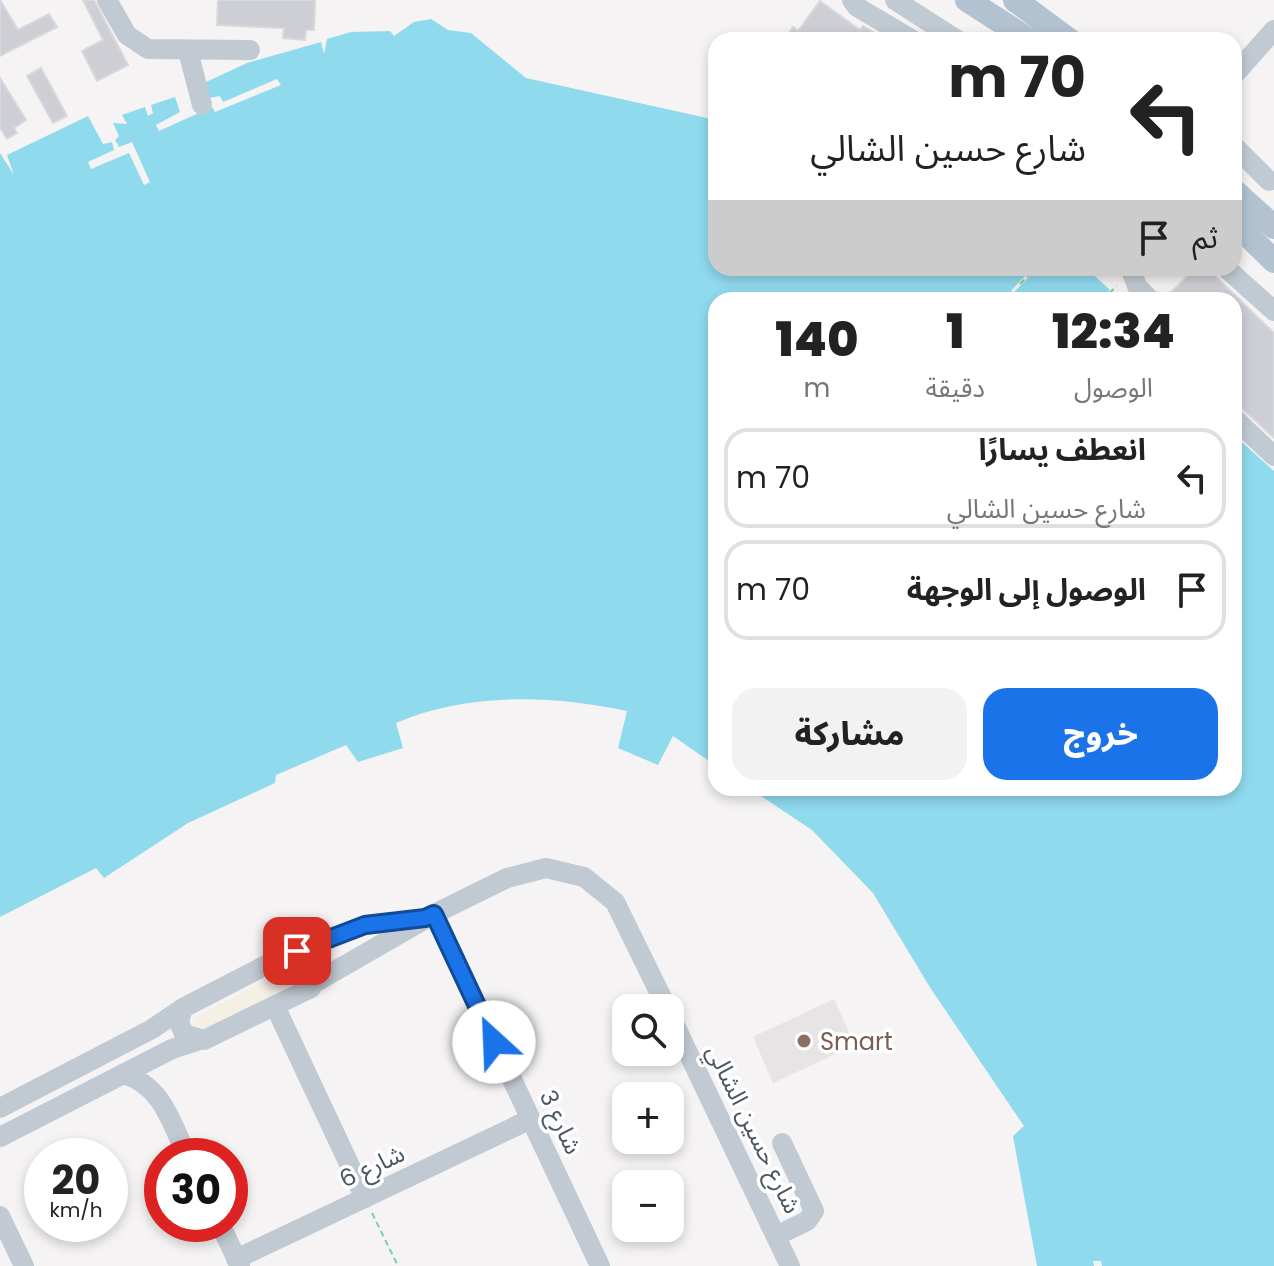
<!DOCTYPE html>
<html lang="ar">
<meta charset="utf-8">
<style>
body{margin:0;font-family:Poppins,"Noto Sans Arabic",sans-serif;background:#f2f2f2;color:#222;direction:rtl;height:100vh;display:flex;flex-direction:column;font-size:30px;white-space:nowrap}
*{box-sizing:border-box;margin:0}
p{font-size:26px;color:#767676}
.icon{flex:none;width:44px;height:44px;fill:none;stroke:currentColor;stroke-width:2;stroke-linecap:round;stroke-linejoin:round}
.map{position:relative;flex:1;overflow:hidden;direction:ltr}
.side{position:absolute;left:708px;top:292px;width:534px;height:504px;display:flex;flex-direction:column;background:#fff;border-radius:24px;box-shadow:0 4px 12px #0003;direction:rtl}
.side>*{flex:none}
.banner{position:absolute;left:708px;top:32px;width:534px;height:244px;border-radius:24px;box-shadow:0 4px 12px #0003;direction:rtl;background:#fff;color:#222;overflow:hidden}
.fabs{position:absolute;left:612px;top:994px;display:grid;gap:16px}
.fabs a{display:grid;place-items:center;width:72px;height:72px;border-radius:16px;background:#fff;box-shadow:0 4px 12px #0003;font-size:40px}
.speed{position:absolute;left:24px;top:1138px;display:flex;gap:16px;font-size:40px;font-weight:700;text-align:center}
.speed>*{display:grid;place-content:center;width:104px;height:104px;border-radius:50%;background:#fff;box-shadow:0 4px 12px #0003;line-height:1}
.speed small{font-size:20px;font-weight:400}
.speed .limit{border:12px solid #d22;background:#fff;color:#111}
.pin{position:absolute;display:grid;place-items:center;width:68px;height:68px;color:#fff;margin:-34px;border-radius:16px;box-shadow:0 4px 12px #0006}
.me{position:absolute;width:88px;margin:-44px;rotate:335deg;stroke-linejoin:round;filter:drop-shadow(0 0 6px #0008)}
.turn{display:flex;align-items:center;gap:28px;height:168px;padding:0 24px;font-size:36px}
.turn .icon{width:104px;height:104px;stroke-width:2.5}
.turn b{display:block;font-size:56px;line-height:68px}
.then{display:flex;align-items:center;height:76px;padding:0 24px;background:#0003;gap:16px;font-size:30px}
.eta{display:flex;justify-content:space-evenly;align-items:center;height:136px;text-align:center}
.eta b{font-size:48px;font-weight:800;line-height:56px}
.cta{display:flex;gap:16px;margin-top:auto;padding:16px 24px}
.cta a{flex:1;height:92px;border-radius:24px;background:#1a73e8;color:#fff;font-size:32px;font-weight:800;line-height:92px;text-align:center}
.cta a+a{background:#f2f2f2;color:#222}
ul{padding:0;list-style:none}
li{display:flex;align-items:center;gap:24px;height:100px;margin:0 16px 12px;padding:0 8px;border:4px solid #e0e0e0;border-radius:24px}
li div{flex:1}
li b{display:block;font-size:30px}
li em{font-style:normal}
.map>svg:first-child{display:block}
</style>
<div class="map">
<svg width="1274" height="1266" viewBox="0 0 1274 1266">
<rect width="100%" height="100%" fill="#f5f3f3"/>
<path fill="#e6e4e5" d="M 834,999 L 855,1045 L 773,1083 L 753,1037 Z"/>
<path fill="#f5f0e5" d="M 300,963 L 308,966 L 311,979 L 210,1034 L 192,1027 L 197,1016 Z"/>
<g fill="#90daee">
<path d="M 431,19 L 448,30 L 471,33 L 526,78 L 716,120 L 716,268 L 1032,268 L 1011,291 L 1013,293 L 1038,268 L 1086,268 L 1110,290 L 1099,300 L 716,300 L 716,766 L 673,736 L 658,765 L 618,748 L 627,711 C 553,695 466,692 396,723 L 403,748 L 358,762 L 346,745 L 276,775 L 275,783 L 188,823 L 104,878 L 96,868 L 0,917 L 0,153 L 14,175 L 7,155 L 88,116 L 103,144 L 112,142 L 114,150 L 88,162 L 91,169 L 129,153 L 144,185 L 150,182 L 132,142 L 119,147 L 115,140 L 119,136 L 113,123 L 127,124 L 122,115 L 145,107 L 148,116 L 153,113 L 151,105 L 175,97 L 180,112 L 156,125 L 159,131 L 212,107 L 215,112 L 281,85 L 277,79 L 223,102 L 220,96 L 209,98 L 206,82 L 247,63 L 321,42 L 324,54 L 327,39 L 351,32 L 390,31 L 394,36 L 414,22 Z"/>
<path d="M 1234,435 L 1274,471 L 1274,1266 L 1102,1266 L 1101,1261 L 1093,1261 L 1094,1266 L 1037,1266 L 1013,1136 L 1024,1126 L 931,989 L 873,893 L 812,830 L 749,788 L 1234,788 Z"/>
</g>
<g fill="#cdcfd5" stroke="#d7d9de" stroke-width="2">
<path d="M 0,0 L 18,30 L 49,14 L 57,27 L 0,56 Z"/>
<path d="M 83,0 L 94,0 L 128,65 L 97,81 L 82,51 L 103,40 Z"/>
<path d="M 218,0 L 315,0 L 314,30 L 306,30 L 305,40 L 283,38 L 284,28 L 217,25 Z"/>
<path d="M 820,1 L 860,30 L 863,26 L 886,40 L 784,40 L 793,27 L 798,31 Z"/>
<path d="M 41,68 L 67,116 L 53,123 L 27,76 Z"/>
<path d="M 0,78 L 26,120 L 14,128 L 17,133 L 7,139 L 0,128 Z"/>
<path d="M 1196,268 L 1207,268 L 1274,333 L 1274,438 L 1243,409 L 1234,405 L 1234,300 L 1163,300 Z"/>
</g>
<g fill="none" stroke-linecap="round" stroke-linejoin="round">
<g stroke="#7ad0a6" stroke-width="2" stroke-dasharray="6 4" stroke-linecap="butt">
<path d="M 1020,284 L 1035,268"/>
<path d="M 1102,300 L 1117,286"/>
<path d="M 372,1213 L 398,1266"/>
</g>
<g stroke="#c1cad2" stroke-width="20">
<path d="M 107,0 L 127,35 L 148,49 L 250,50"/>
<path d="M 852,0 L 857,7 L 913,40"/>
<path d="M 895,0 L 957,40"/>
<path d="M 188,51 L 202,105"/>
<path d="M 1234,75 L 1274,30"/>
<path d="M 1234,146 L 1269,181"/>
<path d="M 1130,268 L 1137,286 L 1150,300"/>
<path d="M 1226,268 L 1274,311"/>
<path d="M 1234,418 L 1274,456"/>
<path d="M 434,914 L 600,1266"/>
<path d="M 297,951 L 365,925 L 421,919"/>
<path d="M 291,952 C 308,949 317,959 318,975 L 311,988 L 204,1040 L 184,1034 L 179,1022 L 183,1008 Z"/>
<path d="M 316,982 L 434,914 L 507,878 L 546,868 L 584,877 L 615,902 L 667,1008"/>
<path d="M 275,1006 L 365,1198"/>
<path d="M 670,1015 L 790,1266"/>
<path d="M 123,1074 C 162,1085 171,1122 187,1156"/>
<path d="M 0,1108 L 152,1029 L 183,1008"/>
<path d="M 0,1137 L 172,1049 L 197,1041"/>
<path d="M 0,1216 L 24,1266"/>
<path d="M 220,1224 L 240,1266"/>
<path d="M 776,1236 L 807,1221 L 814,1211 L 782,1143"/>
<path d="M 236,1259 L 531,1119"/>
</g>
<g stroke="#b3c2d1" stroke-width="24">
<path d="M 967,0 L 1029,40"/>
<path d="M 1015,0 L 1069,40"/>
<path d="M 1234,191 L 1274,227"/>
<path d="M 1234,222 L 1274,261"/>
</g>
</g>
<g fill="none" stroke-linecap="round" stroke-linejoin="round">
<g stroke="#114b97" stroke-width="20">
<path id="route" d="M 297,951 L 365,925 L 425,918 L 434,914 L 494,1042"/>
</g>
<use href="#route" stroke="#1a73e8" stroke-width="14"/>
</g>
<circle fill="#8d6e63" stroke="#fff" stroke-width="3" cx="804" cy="1041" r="8"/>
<g text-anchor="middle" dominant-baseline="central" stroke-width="7" stroke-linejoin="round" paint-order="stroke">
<g font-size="24" fill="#785e54" stroke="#fff" text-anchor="start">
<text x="820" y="1041">Smart</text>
</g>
<g font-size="24" fill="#4a5661" stroke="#fff">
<text transform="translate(561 1122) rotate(65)">شارع 3</text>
<text transform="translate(754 1129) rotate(64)">شارع حسين الشالي</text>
<text transform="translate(372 1166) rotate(-25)">شارع 6</text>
</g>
</g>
</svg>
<div class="fabs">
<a><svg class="icon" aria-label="search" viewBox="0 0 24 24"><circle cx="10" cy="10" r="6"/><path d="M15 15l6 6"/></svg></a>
<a>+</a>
<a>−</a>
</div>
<div class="speed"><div>20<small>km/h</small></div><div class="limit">30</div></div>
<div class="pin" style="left:297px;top:951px;background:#d93025"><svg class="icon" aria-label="arrive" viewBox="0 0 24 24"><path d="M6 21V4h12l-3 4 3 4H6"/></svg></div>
<svg class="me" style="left:494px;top:1042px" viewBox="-20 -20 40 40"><circle r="19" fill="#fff"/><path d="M0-13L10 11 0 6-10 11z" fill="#1a73e8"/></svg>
<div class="banner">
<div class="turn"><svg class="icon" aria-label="left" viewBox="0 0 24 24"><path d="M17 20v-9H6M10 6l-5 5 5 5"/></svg><div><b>70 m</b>شارع حسين الشالي</div></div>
<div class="then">ثم<svg class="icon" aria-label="arrive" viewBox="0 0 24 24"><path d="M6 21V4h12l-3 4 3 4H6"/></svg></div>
</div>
<section class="side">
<div class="eta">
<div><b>12:34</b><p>الوصول</p></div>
<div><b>1</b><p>دقيقة</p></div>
<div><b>140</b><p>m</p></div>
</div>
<ul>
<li><svg class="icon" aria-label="left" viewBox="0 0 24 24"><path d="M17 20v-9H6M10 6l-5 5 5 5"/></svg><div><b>انعطف يسارًا</b><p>شارع حسين الشالي</p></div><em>70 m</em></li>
<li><svg class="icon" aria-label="arrive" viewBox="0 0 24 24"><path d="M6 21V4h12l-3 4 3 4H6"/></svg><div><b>الوصول إلى الوجهة</b></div><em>70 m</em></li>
</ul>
<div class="cta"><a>خروج</a><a>مشاركة</a></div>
</section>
</div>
